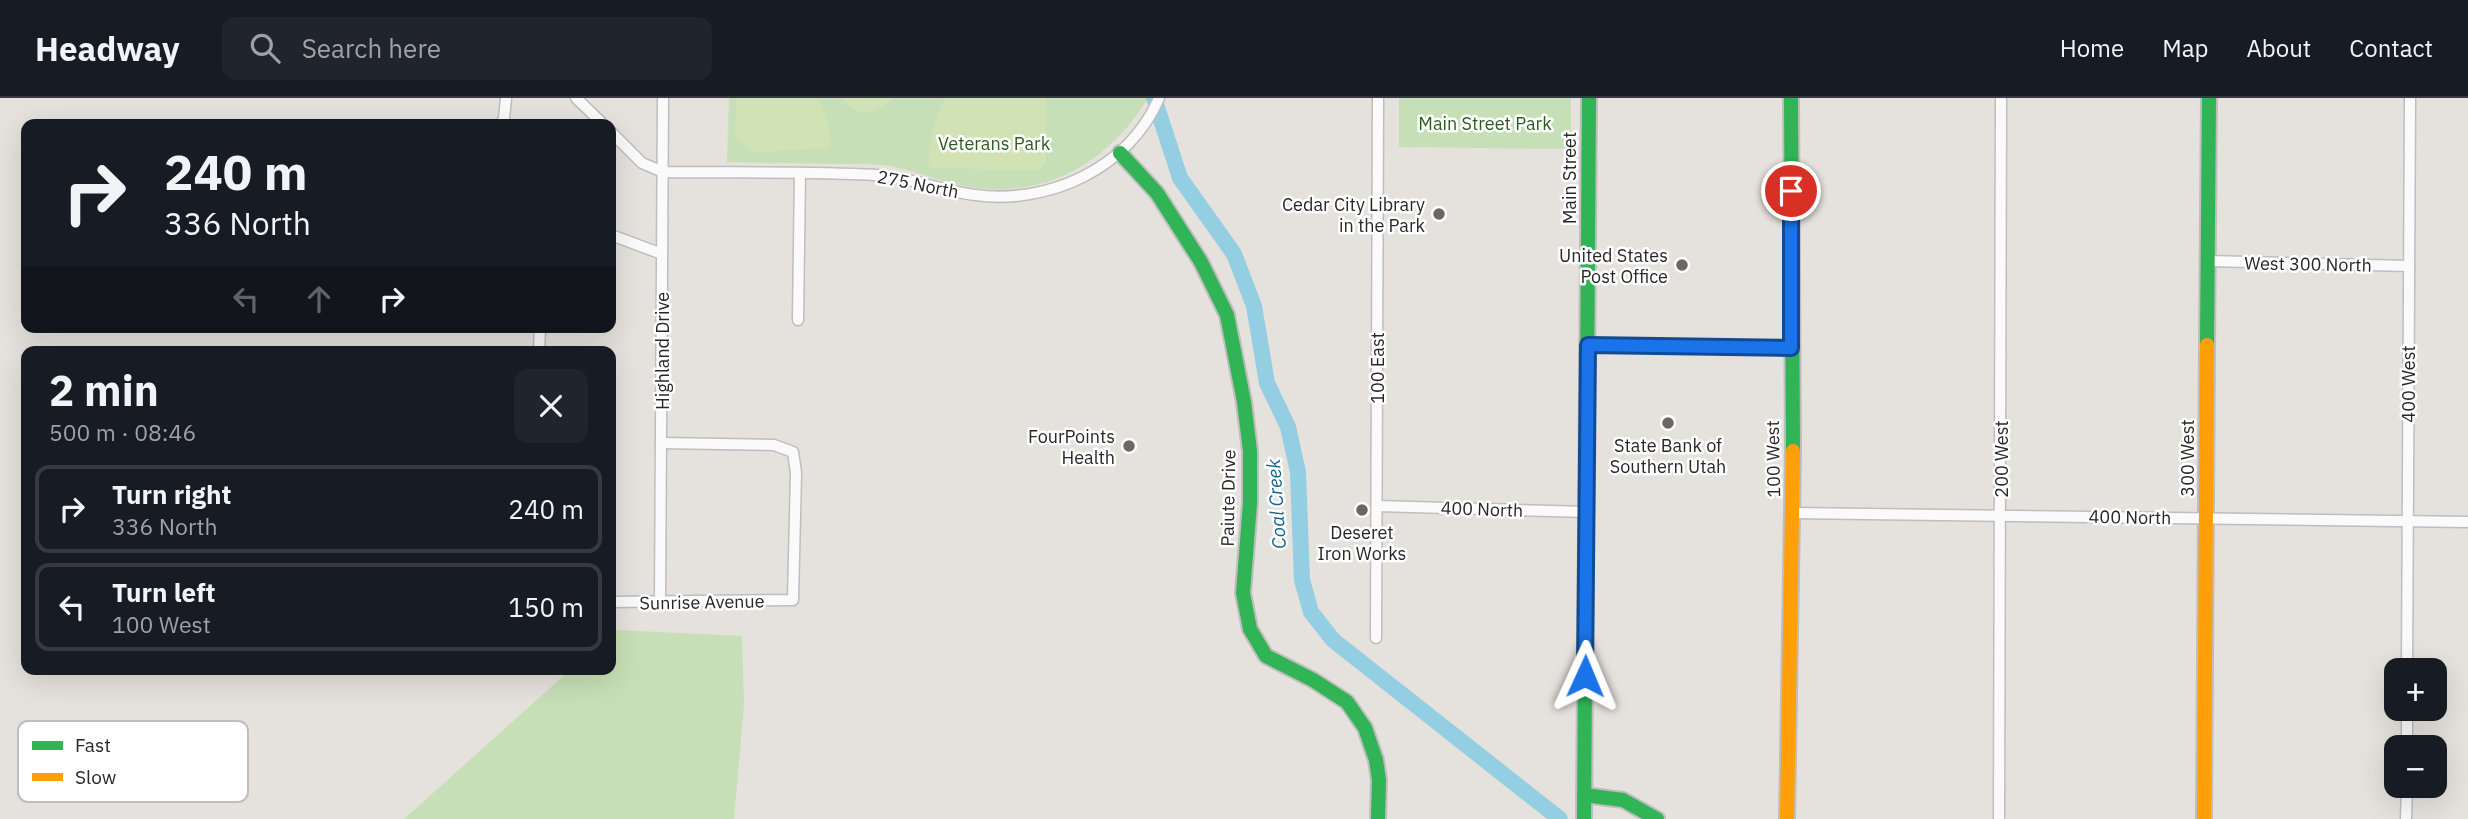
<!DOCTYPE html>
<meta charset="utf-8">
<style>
body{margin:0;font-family:"IBM Plex Sans",sans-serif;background:#20242c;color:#f1f3f6;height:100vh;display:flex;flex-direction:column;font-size:26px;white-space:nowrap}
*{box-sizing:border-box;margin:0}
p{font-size:23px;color:#9ea1a6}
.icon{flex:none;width:38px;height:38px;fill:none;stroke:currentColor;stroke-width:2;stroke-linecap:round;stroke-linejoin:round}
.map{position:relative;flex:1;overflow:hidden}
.details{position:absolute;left:21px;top:248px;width:595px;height:329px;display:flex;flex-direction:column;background:#171b24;border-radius:14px;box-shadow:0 7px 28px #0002}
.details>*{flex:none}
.hud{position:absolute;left:21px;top:21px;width:595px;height:214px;border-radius:14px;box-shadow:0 7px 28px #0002;background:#171b24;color:#f1f3f6;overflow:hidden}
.controls{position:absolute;left:2384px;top:560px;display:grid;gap:14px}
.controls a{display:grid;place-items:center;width:63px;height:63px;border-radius:14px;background:#171b24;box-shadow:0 7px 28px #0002;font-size:35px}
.pin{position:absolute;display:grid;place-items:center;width:60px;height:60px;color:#fff;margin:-30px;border:4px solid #fff;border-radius:50%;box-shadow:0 2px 7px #0007}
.me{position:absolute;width:77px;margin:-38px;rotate:1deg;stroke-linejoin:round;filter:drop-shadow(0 0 5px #0008)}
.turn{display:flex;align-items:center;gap:24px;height:147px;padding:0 28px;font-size:32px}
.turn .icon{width:91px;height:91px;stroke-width:2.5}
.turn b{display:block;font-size:49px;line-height:60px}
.lanes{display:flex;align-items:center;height:66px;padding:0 28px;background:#0003;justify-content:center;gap:35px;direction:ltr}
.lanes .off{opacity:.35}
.round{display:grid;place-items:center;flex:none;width:74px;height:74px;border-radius:14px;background:#20242c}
.summary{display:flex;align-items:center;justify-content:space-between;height:119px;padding:0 28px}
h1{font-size:42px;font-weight:700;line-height:52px}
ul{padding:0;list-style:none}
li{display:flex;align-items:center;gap:21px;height:88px;margin:0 14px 10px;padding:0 14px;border:4px solid #363941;border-radius:14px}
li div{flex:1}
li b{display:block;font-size:26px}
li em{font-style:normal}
header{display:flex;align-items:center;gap:42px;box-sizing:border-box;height:98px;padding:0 35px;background:#171b24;border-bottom:2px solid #363941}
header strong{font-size:33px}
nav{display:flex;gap:38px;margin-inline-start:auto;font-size:24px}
.search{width:490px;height:63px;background:#20242c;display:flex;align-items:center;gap:18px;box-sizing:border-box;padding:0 24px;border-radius:14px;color:#9ea1a6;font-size:26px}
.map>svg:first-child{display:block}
</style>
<header>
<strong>Headway</strong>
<div class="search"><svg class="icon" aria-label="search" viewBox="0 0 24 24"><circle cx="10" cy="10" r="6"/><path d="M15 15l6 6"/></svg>Search here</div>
<nav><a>Home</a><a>Map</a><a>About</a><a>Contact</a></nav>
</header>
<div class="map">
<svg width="2468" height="721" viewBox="0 0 2468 721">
<rect width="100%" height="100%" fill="#e5e1dc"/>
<g fill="#c7dfb6">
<path d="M 729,0 L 1148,0 C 1108,66 1042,103 964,88 C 936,83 910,70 882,67 C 866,65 850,66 834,66 C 798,65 763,65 727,64 Z"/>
<path d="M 1399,0 L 1571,0 L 1571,51 L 1399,49 Z"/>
<path d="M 616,532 L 742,538 L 744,607 L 734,721 L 404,721 L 570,572 L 611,572 L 611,536 Z"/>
</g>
<g fill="#d1e3b4">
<path d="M 737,0 L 817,0 C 826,15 832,31 830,49 L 753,55 L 735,38 Z"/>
<path d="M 842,0 L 893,0 C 876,18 858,21 842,0 Z"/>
<path d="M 946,0 L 1046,0 L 1046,65 L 1039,72 L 928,70 C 930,44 932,22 946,0 Z"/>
</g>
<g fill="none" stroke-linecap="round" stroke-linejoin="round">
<path stroke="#93cee3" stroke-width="16" d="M 1154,0 L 1180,80 L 1234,156 L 1254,208 L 1267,285 L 1288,329 L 1298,374 L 1302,482 L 1311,514 L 1333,542 L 1560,721"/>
<g stroke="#bfbdbd" stroke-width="13">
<g id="street">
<path d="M 576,0 L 603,26"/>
<path d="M 500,26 L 504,21 L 506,0"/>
<path d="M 611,34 L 642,65 L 663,74 C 734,75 805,73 876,77 C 910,79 941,93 975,97 C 1049,107 1129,70 1159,0"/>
<path d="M 611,137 L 662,156"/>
<path d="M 2208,163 L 2409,168"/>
<path d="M 798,222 L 800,75"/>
<path d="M 1588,247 L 1791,250"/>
<path d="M 539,254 L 540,229"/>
<path d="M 1377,408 L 1587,414"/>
<path d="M 1793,415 L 2468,424"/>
<path d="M 611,504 L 793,502 L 796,375 L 793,354 L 774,347 L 661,345"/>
<path d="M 660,505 L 663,0"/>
<path d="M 1376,540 L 1378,0"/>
<path d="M 2407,572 L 2410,0"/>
<path d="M 2407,649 L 2407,611"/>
<path d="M 1999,721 L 2001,0"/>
<path d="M 2406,721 L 2407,688"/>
</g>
</g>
<g stroke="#bfbdbd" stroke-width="18">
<g id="fast">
<path d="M 1791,0 L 1793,353"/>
<path d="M 1120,55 L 1157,95 L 1201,164 L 1227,217 L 1244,304 L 1250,353 L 1250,405 L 1243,495 L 1250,531 L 1266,558 L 1313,582 L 1347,604 L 1365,630 L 1376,662 L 1379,682 L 1378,721"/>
<path d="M 2207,247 L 2209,0"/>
<path d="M 1584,697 L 1623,702 L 1657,721"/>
<path d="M 1584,721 L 1589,0"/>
</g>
</g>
<g stroke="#bfbdbd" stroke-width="18">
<g id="slow">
<path d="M 1787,721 L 1793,353"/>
<path d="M 2204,721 L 2207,247"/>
</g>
</g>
<use href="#street" stroke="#fbfafa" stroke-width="10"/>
<use href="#fast" stroke="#30b455" stroke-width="14"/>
<use href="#slow" stroke="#ff9f0a" stroke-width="14"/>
</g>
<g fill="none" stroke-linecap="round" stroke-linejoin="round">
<g stroke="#114b97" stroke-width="18">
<path id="route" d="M 1585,578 L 1588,247 L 1791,250 L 1791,93"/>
</g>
<use href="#route" stroke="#1a73e8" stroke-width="12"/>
</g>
<g fill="#6a6866" stroke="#fff" stroke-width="2.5">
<circle cx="1439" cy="116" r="7"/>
<circle cx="1682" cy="167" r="7"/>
<circle cx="1668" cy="325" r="7"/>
<circle cx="1129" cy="348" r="7"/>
<circle cx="1362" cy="412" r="7"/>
</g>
<g text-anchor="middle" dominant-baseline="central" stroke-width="5" stroke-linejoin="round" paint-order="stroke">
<g font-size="18" fill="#2a5d1d" stroke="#fff">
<text x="1485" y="25">Main Street Park</text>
<text x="994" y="45">Veterans Park</text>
</g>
<g font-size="18" fill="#272727" stroke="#fff">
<text transform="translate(1569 80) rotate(-90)">Main Street</text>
<text transform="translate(918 86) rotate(11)">275 North</text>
<text transform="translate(2308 166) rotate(1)">West 300 North</text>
<text transform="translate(662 253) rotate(-90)">Highland Drive</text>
<text transform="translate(1377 270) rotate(-90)">100 East</text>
<text transform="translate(2408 286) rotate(-90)">400 West</text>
<text transform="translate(2187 360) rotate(-90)">300 West</text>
<text transform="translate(1773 361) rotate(-91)">100 West</text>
<text transform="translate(2001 361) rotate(-90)">200 West</text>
<text transform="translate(1228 400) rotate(-89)">Paiute Drive</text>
<text transform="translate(1482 411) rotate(2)">400 North</text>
<text transform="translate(2130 419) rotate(1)">400 North</text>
<text transform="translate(702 504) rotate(-1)">Sunrise Avenue</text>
</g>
<g font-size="18" fill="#272727" stroke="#fff" text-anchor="end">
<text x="1425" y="106">Cedar City Library<tspan x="1425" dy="21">in the Park</tspan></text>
<text x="1668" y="157">United States<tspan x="1668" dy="21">Post Office</tspan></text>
<text x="1115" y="338">FourPoints<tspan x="1115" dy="21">Health</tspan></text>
<text x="1668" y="347" text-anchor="middle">State Bank of<tspan x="1668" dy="21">Southern Utah</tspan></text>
<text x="1362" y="434" text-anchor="middle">Deseret<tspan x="1362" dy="21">Iron Works</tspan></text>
</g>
<g font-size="19" font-style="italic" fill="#15638d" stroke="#fff">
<text transform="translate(1276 406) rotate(-94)">Coal Creek</text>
</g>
</g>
<rect x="18" y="623" width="230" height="81" rx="10" fill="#fff" stroke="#bebebe" stroke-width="2"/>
<rect x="32" y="643" width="31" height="9" fill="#30b455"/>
<rect x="32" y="675" width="31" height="8" fill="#ff9f0a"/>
<g font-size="19" fill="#272727">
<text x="75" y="654">Fast</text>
<text x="75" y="686">Slow</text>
</g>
</svg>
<div class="controls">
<a>+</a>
<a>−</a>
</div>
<div class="pin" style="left:1791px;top:93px;background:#d93025"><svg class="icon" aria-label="arrive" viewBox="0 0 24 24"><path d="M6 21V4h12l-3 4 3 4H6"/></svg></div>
<svg class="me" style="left:1585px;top:578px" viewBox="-20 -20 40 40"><path d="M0-17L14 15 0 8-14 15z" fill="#1a73e8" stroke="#fff" stroke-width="4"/></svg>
<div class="hud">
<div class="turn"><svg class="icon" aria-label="right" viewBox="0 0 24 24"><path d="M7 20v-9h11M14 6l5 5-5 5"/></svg><div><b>240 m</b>336 North</div></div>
<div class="lanes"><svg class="icon off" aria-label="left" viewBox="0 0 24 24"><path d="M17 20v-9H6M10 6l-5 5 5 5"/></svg><svg class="icon off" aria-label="ahead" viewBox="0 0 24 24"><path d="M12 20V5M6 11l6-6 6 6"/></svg><svg class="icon" aria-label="right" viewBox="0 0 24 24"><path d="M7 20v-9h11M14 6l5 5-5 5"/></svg></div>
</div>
<section class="details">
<div class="summary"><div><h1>2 min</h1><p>500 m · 08:46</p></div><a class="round"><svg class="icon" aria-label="close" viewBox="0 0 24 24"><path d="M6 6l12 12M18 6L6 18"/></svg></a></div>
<ul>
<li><svg class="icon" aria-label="right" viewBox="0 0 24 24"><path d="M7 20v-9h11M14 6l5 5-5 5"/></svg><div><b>Turn right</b><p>336 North</p></div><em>240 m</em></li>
<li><svg class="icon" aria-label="left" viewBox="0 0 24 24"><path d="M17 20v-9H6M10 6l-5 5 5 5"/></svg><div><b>Turn left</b><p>100 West</p></div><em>150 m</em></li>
</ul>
</section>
</div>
